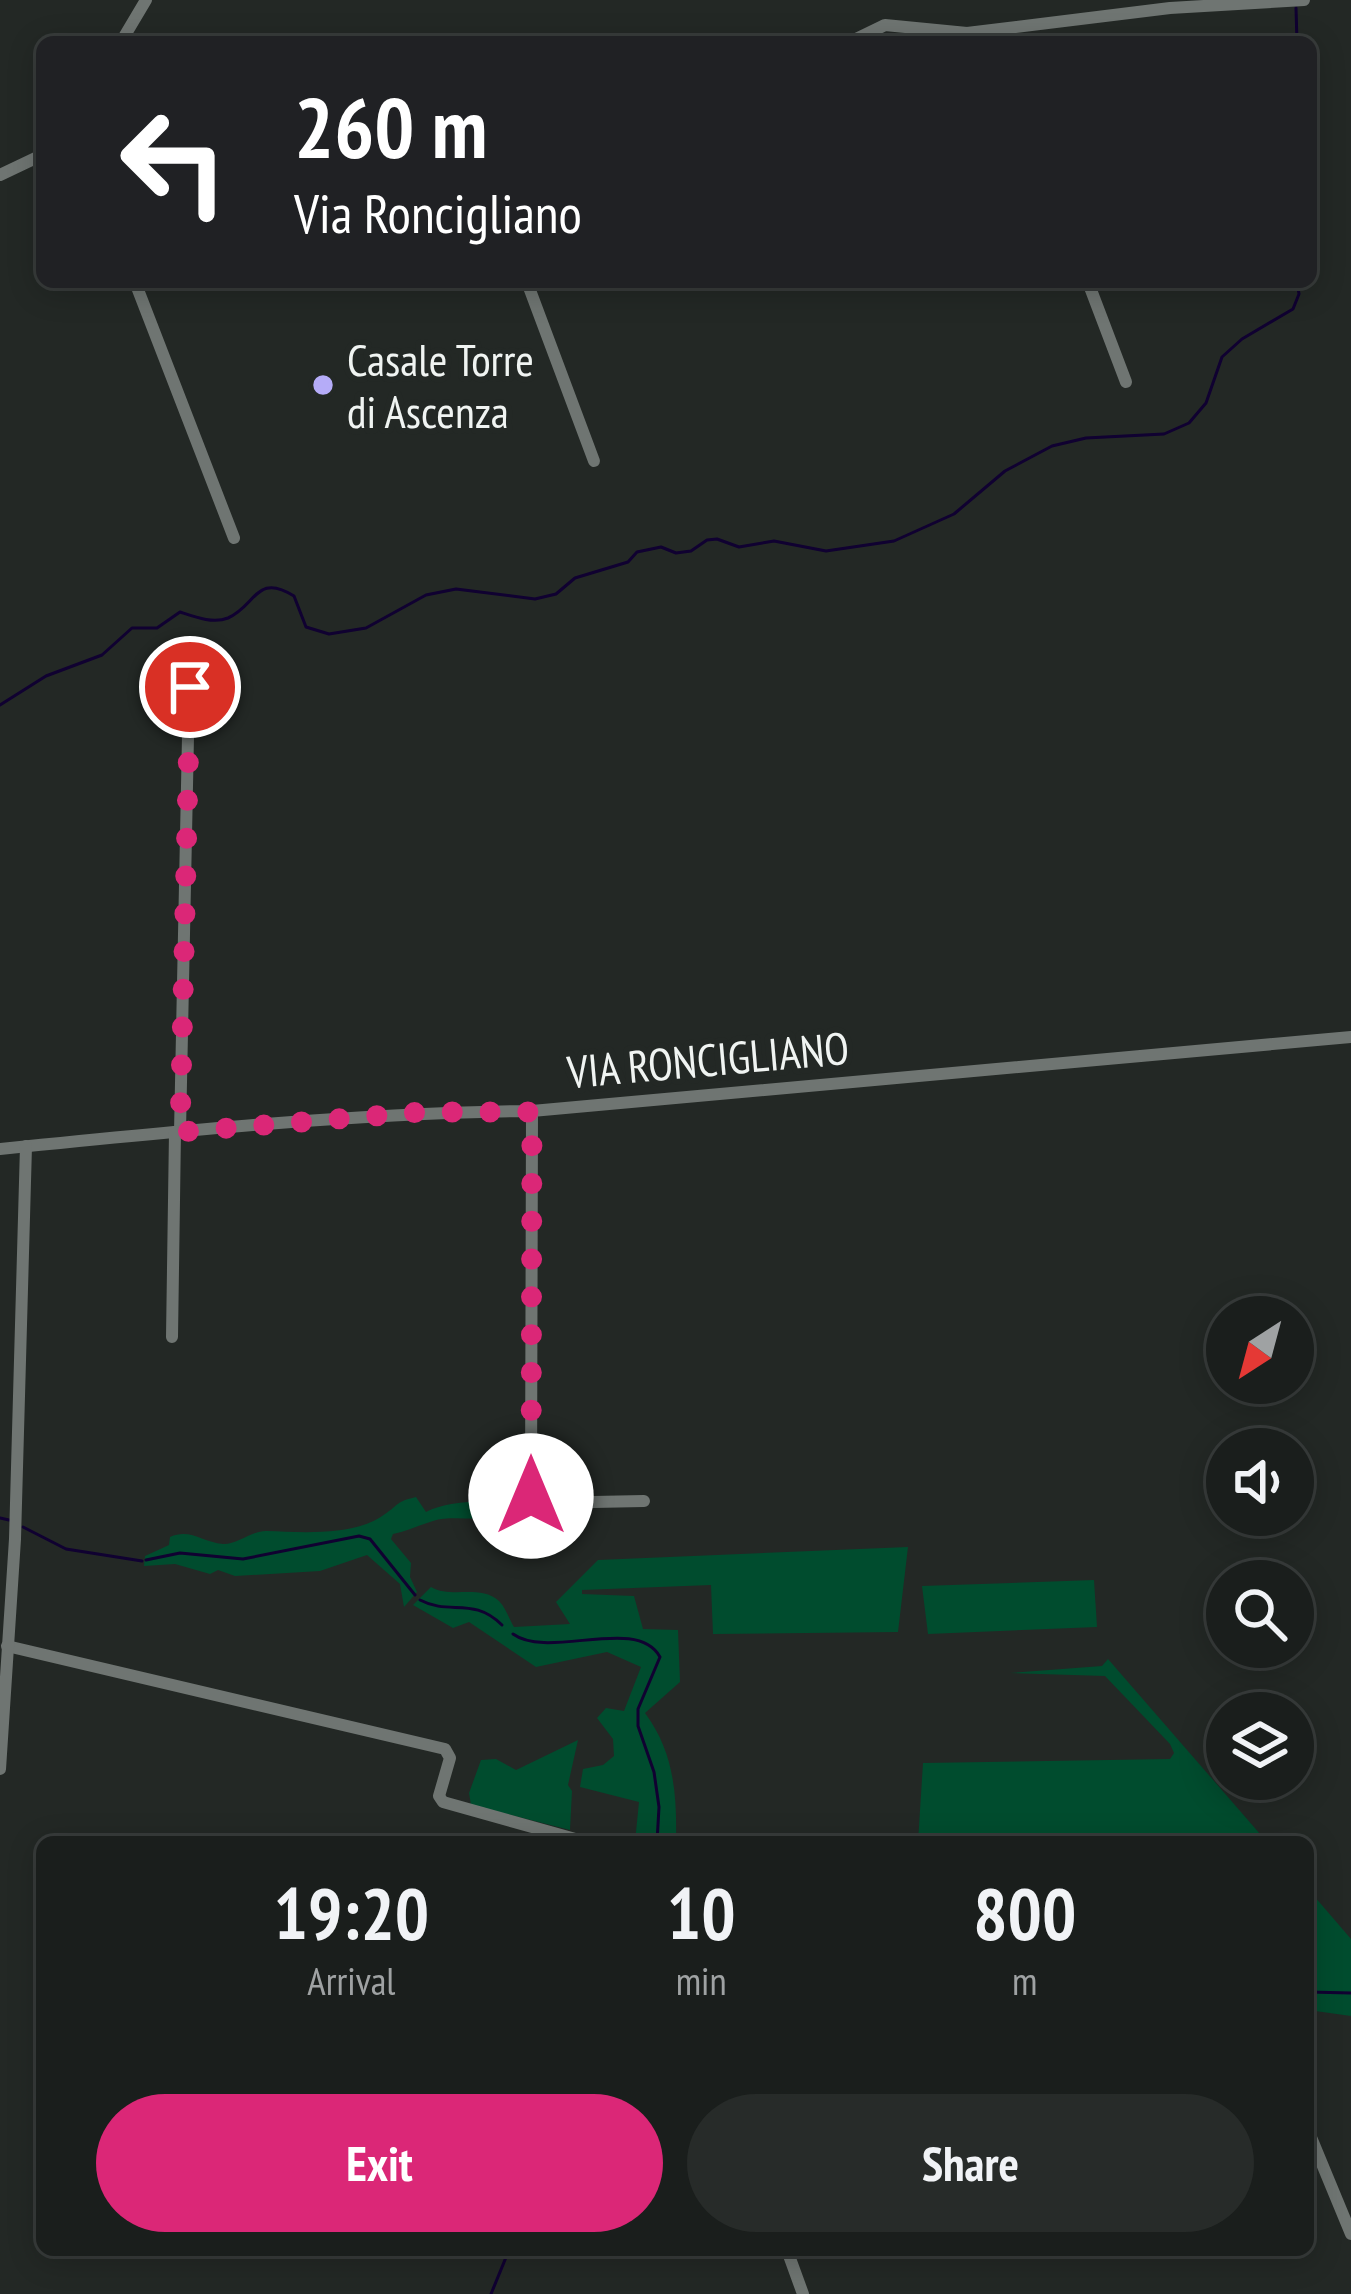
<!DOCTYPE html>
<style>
body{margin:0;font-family:"PT Sans Narrow",sans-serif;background:#272b29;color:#f1f3f6;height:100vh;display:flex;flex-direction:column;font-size:45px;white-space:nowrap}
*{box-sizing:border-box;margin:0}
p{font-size:39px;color:#9fa2a3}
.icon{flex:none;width:66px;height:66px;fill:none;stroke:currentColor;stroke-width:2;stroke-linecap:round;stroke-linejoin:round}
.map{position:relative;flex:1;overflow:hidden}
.drawer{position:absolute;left:36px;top:1836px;width:1278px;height:420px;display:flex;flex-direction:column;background:#1a1e1c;border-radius:18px;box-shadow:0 6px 30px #0003,0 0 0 3px #383c3b}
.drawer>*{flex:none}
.hud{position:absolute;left:36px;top:36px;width:1281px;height:252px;border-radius:18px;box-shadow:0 6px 30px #0003,0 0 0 3px #383c3b;background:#202124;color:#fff;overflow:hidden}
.needle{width:78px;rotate:216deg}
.fabs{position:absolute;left:1206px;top:1296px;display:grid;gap:24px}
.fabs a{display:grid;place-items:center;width:108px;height:108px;border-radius:50%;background:#1a1e1c;box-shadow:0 6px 30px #0003,0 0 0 3px #383c3b;font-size:60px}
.pin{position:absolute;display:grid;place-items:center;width:102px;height:102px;color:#fff;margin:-51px;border:6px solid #fff;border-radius:50%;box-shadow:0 3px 12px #0007}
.me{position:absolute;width:132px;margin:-66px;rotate:0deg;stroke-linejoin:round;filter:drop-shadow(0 0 9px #0008)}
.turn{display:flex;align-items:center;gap:42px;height:252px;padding:0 60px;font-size:54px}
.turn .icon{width:156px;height:156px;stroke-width:2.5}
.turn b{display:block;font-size:84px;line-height:102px}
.eta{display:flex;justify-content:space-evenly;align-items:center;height:204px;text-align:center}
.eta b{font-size:72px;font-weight:700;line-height:84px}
.cta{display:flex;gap:24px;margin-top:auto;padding:24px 60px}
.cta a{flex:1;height:138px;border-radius:72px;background:#db2777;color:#fff;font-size:48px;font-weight:700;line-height:138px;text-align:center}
.cta a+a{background:#272b29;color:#f1f3f6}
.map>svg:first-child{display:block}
</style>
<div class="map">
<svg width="1351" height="2294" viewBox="0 0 1351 2294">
<rect width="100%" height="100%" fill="#232825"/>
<g fill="#004c2e">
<path d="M 416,1497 L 426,1512 C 446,1500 502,1499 525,1501 L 533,1517 L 529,1521 L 491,1514 L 487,1518 C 471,1520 448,1516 433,1521 C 419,1525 408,1531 393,1534 L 391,1539 L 411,1563 L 410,1577 L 417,1592 L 404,1607 L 400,1584 L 367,1555 L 320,1571 L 235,1576 L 218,1570 L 210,1574 L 175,1564 L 144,1566 L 145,1556 L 169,1545 L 170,1537 C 190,1528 202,1542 223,1544 C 236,1545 253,1530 267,1531 C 300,1532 355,1537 385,1514 C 400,1504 395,1502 416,1497 Z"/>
<path d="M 908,1547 L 898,1632 L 713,1634 L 711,1585 L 582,1590 L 582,1594 L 634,1596 L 643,1629 L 678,1630 L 680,1682 L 645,1713 C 674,1752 677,1794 676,1842 L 635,1842 L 639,1802 L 580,1787 L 583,1769 L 603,1765 L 614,1756 L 613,1739 L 597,1718 L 606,1708 L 624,1711 L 641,1667 L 607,1652 L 536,1667 L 469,1622 L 453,1628 L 413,1605 L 431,1587 C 451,1599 480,1584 499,1601 C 506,1608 509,1619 514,1627 L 570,1624 L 556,1602 L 598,1560 Z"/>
<path d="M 1094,1580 L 1097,1627 L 928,1634 L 922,1586 Z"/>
<path d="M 1108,1659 L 1267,1842 L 918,1842 L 923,1763 L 1170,1759 L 1174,1753 L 1170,1744 L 1105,1676 L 1010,1673 L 1102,1666 Z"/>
<path d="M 578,1740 L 568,1785 L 572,1791 L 570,1830 L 471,1805 L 469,1793 L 481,1760 L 496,1759 L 516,1770 Z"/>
<path d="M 1308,1889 L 1351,1939 L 1351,2016 L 1308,2010 Z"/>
</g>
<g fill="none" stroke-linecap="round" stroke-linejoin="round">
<g stroke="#100131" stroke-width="3">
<path d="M 1296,8 L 1297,42"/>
<path d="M 0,705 L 46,676 L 102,655 L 132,628 L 157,628 L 180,612 C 195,617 213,624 228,618 C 256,606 256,572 294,596 L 306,627 L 329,634 L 366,628 L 426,595 L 456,589 L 535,599 L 556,594 L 575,578 L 628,562 L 637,552 L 661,547 L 676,553 L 691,551 L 707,540 L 717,539 L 739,547 L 774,541 L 826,551 L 894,541 L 954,514 L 1005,471 L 1052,446 L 1086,438 L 1164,434 L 1189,423 L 1206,403 L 1222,357 L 1242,339 L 1293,309 L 1299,294 L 1297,282"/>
<path d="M 0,1518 L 9,1520"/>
<path d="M 23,1527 L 66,1549 L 142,1561"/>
<path d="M 146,1560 L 180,1553 L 243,1559 L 359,1536 L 370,1539 L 415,1595"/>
<path d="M 420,1600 C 450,1616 473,1596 502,1625"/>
<path d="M 513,1634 C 549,1660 637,1615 660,1657 L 638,1709 L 638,1726 L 654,1772 L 659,1807 L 657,1842"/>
<path d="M 1308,1992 L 1351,1993"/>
<path d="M 491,2294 L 509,2250"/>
</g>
<g stroke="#6f7572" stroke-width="12">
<path d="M 121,42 L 146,0"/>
<path d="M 850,42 L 885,25 L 967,33 L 1170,8 L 1304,0"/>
<path d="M 0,175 L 42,155"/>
<path d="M 135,282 L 234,538"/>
<path d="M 527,282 L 594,461"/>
<path d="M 1088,282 L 1126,382"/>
<path d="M 532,1111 L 531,1496 L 542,1503 L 644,1501"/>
<path d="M 180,1132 L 189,687"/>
<path d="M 0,1149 C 177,1131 354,1113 532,1111 L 1351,1037"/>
<path d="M 172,1337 L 175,1132"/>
<path d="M 7,1646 L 445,1749 L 450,1758 L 439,1796 L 443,1802 L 586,1842"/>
<path d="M 0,1769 L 15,1539 L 26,1146"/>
<path d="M 1308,2130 L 1351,2234"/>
<path d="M 787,2250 L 803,2294"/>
</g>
</g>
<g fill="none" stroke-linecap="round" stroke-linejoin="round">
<path stroke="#db2777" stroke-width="21" stroke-dasharray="0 37.8" d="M 190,687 L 180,1132 L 422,1112 L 532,1112 L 531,1496"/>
</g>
<circle fill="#b5acf8" stroke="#232825" stroke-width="4.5" cx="323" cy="385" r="12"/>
<g text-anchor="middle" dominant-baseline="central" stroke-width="12" stroke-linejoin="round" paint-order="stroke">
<g font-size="45" fill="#f0f4f2" stroke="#232825" text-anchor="start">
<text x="347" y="359">Casale Torre<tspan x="347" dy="52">di Ascenza</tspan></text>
</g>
<g font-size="45" fill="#f0f4f2" stroke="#232825">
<text transform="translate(708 1059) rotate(-5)">VIA RONCIGLIANO</text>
</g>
</g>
</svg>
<div class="fabs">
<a><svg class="needle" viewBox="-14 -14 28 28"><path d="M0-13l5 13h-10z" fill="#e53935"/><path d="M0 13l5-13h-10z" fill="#9fa2a3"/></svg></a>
<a><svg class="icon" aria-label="sound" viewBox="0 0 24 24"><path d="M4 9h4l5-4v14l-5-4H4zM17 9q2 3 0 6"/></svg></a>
<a><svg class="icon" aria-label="search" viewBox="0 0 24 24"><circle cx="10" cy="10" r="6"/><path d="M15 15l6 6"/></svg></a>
<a><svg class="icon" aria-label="layers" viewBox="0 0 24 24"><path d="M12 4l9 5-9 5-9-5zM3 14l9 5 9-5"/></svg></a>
</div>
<div class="pin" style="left:190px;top:687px;background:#d93025"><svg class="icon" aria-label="arrive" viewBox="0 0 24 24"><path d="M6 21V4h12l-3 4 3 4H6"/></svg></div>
<svg class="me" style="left:531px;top:1496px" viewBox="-20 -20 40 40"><circle r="19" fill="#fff"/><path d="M0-13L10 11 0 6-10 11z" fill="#db2777"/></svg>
<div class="hud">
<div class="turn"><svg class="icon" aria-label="left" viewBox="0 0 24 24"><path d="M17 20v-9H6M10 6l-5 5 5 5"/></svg><div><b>260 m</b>Via Roncigliano</div></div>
</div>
<section class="drawer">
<div class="eta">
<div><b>19:20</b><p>Arrival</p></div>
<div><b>10</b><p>min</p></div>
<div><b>800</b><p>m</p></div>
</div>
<div class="cta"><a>Exit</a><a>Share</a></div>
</section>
</div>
